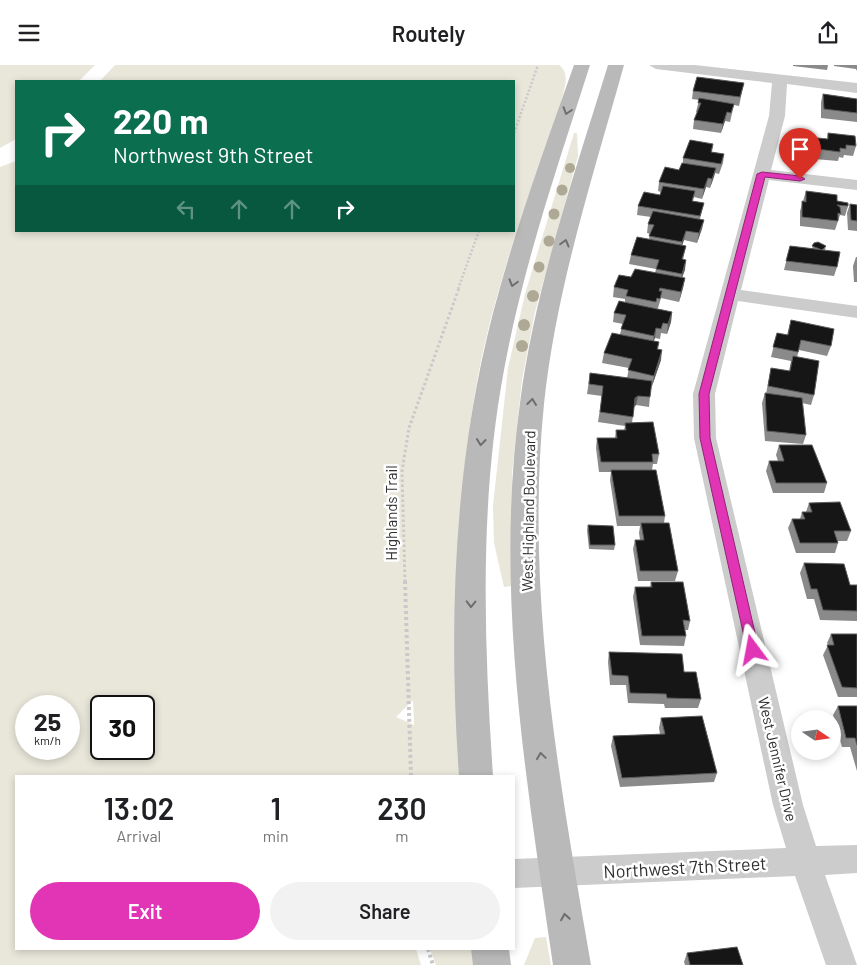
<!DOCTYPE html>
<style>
body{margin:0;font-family:Barlow,sans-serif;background:#f2f2f2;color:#202124;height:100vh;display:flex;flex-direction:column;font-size:19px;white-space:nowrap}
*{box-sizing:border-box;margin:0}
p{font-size:16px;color:#757577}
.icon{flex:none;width:28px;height:28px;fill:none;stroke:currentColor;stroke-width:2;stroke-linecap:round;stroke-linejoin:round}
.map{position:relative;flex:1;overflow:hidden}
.drawer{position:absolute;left:15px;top:710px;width:500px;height:175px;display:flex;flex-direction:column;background:#fff;border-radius:0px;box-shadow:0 2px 8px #0003}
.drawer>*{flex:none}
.hud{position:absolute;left:15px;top:15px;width:500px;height:152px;border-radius:0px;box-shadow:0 2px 8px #0003;background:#0b6e4f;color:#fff;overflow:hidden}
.needle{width:32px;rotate:103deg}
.fabs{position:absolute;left:791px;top:645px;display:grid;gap:10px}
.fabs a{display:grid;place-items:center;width:50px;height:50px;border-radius:50%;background:#fff;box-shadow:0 2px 8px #0003;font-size:25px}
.speed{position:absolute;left:15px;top:630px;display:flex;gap:10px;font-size:25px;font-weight:700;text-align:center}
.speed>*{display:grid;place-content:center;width:65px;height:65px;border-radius:50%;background:#fff;box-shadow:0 2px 8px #0003;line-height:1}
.speed small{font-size:12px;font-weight:400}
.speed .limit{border:2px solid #111;border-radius:8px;background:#fff;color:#111}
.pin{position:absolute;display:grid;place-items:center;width:42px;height:42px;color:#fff;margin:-51px -21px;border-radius:50% 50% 50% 0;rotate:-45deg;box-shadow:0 0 5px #0007}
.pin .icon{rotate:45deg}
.me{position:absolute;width:55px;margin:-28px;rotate:347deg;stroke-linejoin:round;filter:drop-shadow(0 0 4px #0008)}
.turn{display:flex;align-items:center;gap:18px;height:105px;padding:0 15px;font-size:22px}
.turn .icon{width:65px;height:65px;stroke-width:2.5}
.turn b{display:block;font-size:35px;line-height:42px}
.lanes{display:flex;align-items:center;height:48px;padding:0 15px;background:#0003;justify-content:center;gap:25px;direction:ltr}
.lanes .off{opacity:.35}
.eta{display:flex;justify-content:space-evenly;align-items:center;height:85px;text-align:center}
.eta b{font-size:30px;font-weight:600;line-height:35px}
.cta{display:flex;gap:10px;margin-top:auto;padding:10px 15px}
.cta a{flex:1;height:58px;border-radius:30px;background:#e235b6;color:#fff;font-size:20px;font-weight:600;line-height:58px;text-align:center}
.cta a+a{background:#f2f2f2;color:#202124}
header{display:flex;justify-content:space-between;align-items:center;height:65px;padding:0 15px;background:#fff;font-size:22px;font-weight:600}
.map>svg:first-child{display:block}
</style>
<header><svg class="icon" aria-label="menu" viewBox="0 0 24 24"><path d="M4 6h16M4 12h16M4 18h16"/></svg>Routely<svg class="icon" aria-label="share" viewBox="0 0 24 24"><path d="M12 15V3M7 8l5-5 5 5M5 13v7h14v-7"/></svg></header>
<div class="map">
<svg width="857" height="900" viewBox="0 0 857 900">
<rect width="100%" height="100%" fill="#fff"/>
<g fill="#e9e6da" fill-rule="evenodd">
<path d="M 0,0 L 95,0 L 79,16 L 16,16 L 16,74 L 0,83 Z"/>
<path d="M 115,0 L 559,0 C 571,9 564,24 561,37 C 530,127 496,217 478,311 C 465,379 462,446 460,515 C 458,580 456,645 460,711 L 16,711 L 16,884 L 416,884 L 421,900 L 0,900 L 0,102 L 16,96 L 16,166 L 514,166 L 514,16 L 100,16 ZM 413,635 L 414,659 L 414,660 L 396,652 ZM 26,641 L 69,641 L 69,684 L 26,684 ZM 101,641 L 144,641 L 144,684 L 101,684 Z"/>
<path d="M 574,68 L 577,68 L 578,91 L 535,247 L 522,315 L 512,408 L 511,521 L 504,522 L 494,478 L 493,441 L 508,303 L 525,229 Z"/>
<path d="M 546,872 L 551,900 L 524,900 L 535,873 Z"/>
<path d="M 430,884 L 473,884 L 474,900 L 436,900 Z"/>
</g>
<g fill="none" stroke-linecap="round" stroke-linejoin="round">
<g stroke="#c9c9c9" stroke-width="2.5" stroke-dasharray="2 2" stroke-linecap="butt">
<path d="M 514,68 L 538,0"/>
<path d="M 458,224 L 479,166"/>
</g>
<path stroke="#c9c9c9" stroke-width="3" stroke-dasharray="2.5 2.5" stroke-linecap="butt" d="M 405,517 L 402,406 L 409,363 L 459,223"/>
<g stroke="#c9c9c9" stroke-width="4" stroke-dasharray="3 3" stroke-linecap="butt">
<path d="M 405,516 L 411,711"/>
<path d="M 428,884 L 433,900"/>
</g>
<path fill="#ccc" fill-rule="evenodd" d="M 649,0 L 695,0 L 857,18 L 857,28 L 787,19 L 785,51 L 771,105 L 857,115 L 857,125 L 769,115 L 741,225 L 857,241 L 857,253 L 738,236 L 715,329 L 716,373 L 803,740 L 816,781 L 857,780 L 857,808 L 825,810 L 857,900 L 826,900 L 795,811 L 514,823 L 514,794 L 786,783 L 773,740 L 694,373 L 693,329 L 769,51 L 772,18 L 656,4 Z"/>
<g fill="#b9b9b9" fill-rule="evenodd">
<path d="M 574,0 L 590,0 C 558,100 523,201 504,305 C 479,439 484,576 493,711 L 459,711 C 448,558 454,398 493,248 C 515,164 545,82 574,0 Z"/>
<path d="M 608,0 L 624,0 C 593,111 556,224 544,339 C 525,528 559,715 591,900 L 553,900 C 526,714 494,525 520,338 C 535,222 574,111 608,0 Z"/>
<path d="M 471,884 L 509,884 L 511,900 L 473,900 Z"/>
</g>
</g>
<g fill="#ada994">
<circle cx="570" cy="103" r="5"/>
<circle cx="562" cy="125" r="5.5"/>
<circle cx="554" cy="149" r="5.5"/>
<circle cx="549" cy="176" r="5.5"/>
<circle cx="539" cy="202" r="5.5"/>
<circle cx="533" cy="231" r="6"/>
<circle cx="524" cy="260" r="6"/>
<circle cx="522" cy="281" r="6"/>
</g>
<g fill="#8a8a8a">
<path d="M 793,0 L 828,0 L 827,5 L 793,1 Z"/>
<path d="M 834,0 L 857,0 L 857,6 L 856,4 L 834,1 Z"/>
<path d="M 744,18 L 739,41 L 734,40 L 730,57 L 725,56 L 721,68 L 693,64 L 694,55 L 697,47 L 696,47 L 699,35 L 692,34 L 693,26 Z"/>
<path d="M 823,29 L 857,34 L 857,57 L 821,53 L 821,37 Z"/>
<path d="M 828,68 L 856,81 L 853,91 L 844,90 L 843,93 L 839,92 L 838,96 L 814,94 L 815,82 L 817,73 L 827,74 Z"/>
<path d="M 713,79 L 712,87 L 724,89 L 723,98 L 719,109 L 715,108 L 710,123 L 706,122 L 702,134 L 694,132 L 693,136 L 704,138 L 700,154 L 704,155 L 697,178 L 684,175 L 682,180 L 686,181 L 683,195 L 686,195 L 682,213 L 685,213 L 683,223 L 679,237 L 661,233 L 658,243 L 655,243 L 672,247 L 671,257 L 667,269 L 661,268 L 660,274 L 655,273 L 653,276 L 659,277 L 658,285 L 661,295 L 652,321 L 651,320 L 649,342 L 636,340 L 634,342 L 632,358 L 659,389 L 657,399 L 653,399 L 652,405 L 665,451 L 664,458 L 678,506 L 675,516 L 638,516 L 633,484 L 635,475 L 640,475 L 639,468 L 640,461 L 617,461 L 610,415 L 611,407 L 599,407 L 596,383 L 597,373 L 615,373 L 616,365 L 624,365 L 625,361 L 598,357 L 602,331 L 587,329 L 590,308 L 627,313 L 629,303 L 602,298 L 604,288 L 620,269 L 623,259 L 613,257 L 614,248 L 625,238 L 625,234 L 613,232 L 614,222 L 631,212 L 655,208 L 656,204 L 629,199 L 631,190 L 649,174 L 650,169 L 647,168 L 648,159 L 651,152 L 637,150 L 638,141 L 660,130 L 661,127 L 658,126 L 659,117 L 679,105 L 683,98 L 683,93 Z"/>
<path d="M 806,126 L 837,136 L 848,141 L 845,151 L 840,150 L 835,165 L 800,161 L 800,146 Z"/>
<path d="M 850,139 L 857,140 L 857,166 L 848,165 L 847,148 Z"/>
<path d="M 814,178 L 826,181 L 825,185 L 837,202 L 834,211 L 784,205 L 790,181 L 812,184 Z"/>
<path d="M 856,192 L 857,192 L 857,217 L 854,217 L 853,201 Z"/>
<path d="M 791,255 L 831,281 L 827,291 L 799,285 L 797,292 L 814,330 L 811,340 L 802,338 L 806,370 L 803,379 L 765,376 L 762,338 L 765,328 L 766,329 L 771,303 L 789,306 L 791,296 L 771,292 L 777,268 L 787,270 Z"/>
<path d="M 779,380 L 827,418 L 824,428 L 773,428 L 766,406 L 769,396 L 778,396 L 776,390 Z"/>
<path d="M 809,438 L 851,466 L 847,476 L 838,476 L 838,478 L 835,488 L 796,488 L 788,463 L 792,454 L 800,454 L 802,447 L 806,447 Z"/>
<path d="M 588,460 L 615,480 L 614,485 L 589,484 L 587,465 Z"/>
<path d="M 804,498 L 850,520 L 857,520 L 857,556 L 820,555 L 814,534 L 807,534 L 800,508 Z"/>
<path d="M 651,517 L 690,556 L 688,565 L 685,565 L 686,571 L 684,581 L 640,580 L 633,532 L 635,522 L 650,522 Z"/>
<path d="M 831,569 L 857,569 L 857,632 L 838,632 L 823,590 L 828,580 L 827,578 Z"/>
<path d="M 609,587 L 684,607 L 701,634 L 698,643 L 665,643 L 664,639 L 628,638 L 626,620 L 610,620 L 608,597 Z"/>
<path d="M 838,641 L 857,641 L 857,706 L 850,682 L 842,682 L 833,650 Z"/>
<path d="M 661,653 L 717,708 L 714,717 L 620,722 L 611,681 L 613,671 L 660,669 L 659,663 Z"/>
<path d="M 687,888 L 743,900 L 685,900 L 684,897 Z"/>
</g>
<g fill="#5c5c5c">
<path d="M 727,47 L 725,56 L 721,68 L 723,59 Z"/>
<path d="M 716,103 L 714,112 L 710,123 L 712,114 Z"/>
<path d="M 708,113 L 706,122 L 702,134 L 704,124 Z"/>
<path d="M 704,155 L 702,164 L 697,178 L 699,168 Z"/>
<path d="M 686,166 L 684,175 L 680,187 L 682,177 Z"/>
<path d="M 686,195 L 685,205 L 680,218 L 682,209 Z"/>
<path d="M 685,213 L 683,223 L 679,237 L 681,227 Z"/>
<path d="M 672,247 L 671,257 L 667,269 L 668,259 Z"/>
<path d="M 656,263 L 655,273 L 652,280 L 654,271 Z"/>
<path d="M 662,285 L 661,295 L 652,321 L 654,311 Z"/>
<path d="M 638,331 L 636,340 L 633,343 L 635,333 Z"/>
</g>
<g fill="#161616" stroke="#5c5c5c">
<path d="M 697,12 L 744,18 L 740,32 L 693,26 Z"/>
<path d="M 823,29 L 857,34 L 857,48 L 824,44 Z"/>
<path d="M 699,33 L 734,39 L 731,48 L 727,47 L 723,59 L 694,55 L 701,38 L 698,38 Z"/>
<path d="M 828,68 L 855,71 L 856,81 L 846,80 L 846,84 L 840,83 L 840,87 L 817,84 L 817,73 L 828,74 Z"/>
<path d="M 690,75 L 713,79 L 711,87 L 724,89 L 721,99 L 683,93 Z"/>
<path d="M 682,98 L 716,103 L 712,114 L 708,113 L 704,124 L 659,117 L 665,102 L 679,105 Z"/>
<path d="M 663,121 L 695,126 L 692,136 L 704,138 L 700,151 L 638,141 L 644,127 L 660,130 Z"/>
<path d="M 806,126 L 837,130 L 837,136 L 848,138 L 848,141 L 837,140 L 840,142 L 841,149 L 838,148 L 838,156 L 802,152 L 802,136 L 806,137 Z"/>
<path d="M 850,139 L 857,140 L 857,156 L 851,155 Z"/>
<path d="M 653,146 L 704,155 L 699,168 L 686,166 L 682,177 L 649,171 L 654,160 L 648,159 Z"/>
<path d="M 637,172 L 686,181 L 682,194 L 686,195 L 682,209 L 656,204 L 659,195 L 631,190 Z"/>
<path d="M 818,177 L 826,181 L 822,185 L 812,181 L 814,178 Z"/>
<path d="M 790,181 L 840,187 L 837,202 L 786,196 Z"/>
<path d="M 635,204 L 685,213 L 681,227 L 660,223 L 659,226 L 662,226 L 660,234 L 657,233 L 656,237 L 626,231 L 628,225 L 614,222 L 619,210 L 631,212 Z"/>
<path d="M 619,236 L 672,247 L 668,259 L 663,258 L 661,264 L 656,263 L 654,271 L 621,264 L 626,250 L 614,248 Z"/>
<path d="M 791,255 L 834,264 L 831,281 L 801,275 L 798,287 L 773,282 L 777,268 L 788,270 Z"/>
<path d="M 612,268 L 659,277 L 657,284 L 662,285 L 654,311 L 628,305 L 632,294 L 604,288 Z"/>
<path d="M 793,291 L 819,296 L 814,330 L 768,321 L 771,303 L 790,306 Z"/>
<path d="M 590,308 L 652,316 L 650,332 L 638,331 L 635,333 L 633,352 L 600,347 L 603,321 L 589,319 Z"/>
<path d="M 765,328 L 802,333 L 806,370 L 767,366 Z"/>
<path d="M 653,357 L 659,389 L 652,389 L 653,397 L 601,397 L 597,373 L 617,373 L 616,365 L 626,365 L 625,358 Z"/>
<path d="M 779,380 L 812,380 L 827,418 L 776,418 L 769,396 L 784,396 Z"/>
<path d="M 611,405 L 656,405 L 665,451 L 619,451 Z"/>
<path d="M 840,437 L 851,466 L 834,466 L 838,478 L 800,478 L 792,454 L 805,454 L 802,447 L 812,447 L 809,438 Z"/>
<path d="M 641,458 L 669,458 L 678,506 L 640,506 L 635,475 L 644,475 Z"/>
<path d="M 588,460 L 613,461 L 615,480 L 590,480 Z"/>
<path d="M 804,498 L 844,499 L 850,520 L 857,520 L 857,546 L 823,545 L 817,524 L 811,524 Z"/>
<path d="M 651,517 L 683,517 L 690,556 L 683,555 L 686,571 L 642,571 L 635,522 L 652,522 Z"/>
<path d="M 831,569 L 857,569 L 857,623 L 842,622 L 827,580 L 834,580 Z"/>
<path d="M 609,587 L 682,589 L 684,607 L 696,607 L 701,634 L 667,633 L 666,629 L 630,628 L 628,611 L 612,610 Z"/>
<path d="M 838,641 L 857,641 L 857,680 L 855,673 L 846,673 Z"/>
<path d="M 702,651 L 717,708 L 622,713 L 613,671 L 665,669 L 661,653 Z"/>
<path d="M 737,882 L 743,900 L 690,900 L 687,888 Z"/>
</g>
<defs><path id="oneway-chevron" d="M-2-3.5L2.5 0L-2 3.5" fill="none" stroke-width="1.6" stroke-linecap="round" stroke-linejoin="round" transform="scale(1.25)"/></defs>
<g stroke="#6d6d6d">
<use href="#oneway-chevron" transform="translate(567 46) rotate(108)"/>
<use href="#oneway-chevron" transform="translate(565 178) rotate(-75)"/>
<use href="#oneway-chevron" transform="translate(513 218) rotate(106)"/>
<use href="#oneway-chevron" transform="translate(532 337) rotate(-83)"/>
<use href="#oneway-chevron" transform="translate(481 377) rotate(96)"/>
<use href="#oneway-chevron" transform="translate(471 539) rotate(91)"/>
<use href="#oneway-chevron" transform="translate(541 691) rotate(-98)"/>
<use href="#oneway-chevron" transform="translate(565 852) rotate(-99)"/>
</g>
<path fill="#e235b6" stroke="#932276" d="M 762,107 L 800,111 L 805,114 L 800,116 L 765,112 L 709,329 L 710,373 L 759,585 L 753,590 L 747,585 L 700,373 L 699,329 L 757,109 Z"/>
<g text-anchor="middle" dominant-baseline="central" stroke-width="5" stroke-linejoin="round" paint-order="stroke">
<g font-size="15" fill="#2f2f2f" stroke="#fff">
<text transform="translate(528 446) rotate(-89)">West Highland Boulevard</text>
<text transform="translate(391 448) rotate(-90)">Highlands Trail</text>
<text transform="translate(778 694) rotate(77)">West Jennifer Drive</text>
</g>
<g font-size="18" fill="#2f2f2f" stroke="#fff">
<text transform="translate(685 802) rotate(-3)">Northwest 7th Street</text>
</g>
</g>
</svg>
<div class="fabs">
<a><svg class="needle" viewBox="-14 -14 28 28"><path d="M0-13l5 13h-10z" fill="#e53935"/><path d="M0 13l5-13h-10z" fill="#757577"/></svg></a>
</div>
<div class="speed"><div>25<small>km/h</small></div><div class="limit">30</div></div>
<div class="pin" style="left:800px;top:114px;background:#d93025"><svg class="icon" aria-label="arrive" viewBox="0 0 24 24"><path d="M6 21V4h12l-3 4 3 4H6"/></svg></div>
<svg class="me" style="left:753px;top:585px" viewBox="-20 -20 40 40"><path d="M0-17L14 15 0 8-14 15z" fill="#e235b6" stroke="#fff" stroke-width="4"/></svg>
<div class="hud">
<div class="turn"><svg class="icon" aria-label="right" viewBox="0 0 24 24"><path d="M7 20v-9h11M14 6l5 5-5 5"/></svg><div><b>220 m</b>Northwest 9th Street</div></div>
<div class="lanes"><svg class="icon off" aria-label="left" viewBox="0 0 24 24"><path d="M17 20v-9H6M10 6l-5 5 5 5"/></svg><svg class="icon off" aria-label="ahead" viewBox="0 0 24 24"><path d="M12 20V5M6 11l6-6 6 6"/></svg><svg class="icon off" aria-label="ahead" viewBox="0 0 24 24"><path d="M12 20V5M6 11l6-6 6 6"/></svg><svg class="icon" aria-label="right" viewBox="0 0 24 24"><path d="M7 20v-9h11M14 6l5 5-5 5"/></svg></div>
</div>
<section class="drawer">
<div class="eta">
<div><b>13:02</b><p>Arrival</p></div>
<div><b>1</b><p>min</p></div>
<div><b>230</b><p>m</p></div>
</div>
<div class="cta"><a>Exit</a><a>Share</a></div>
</section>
</div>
